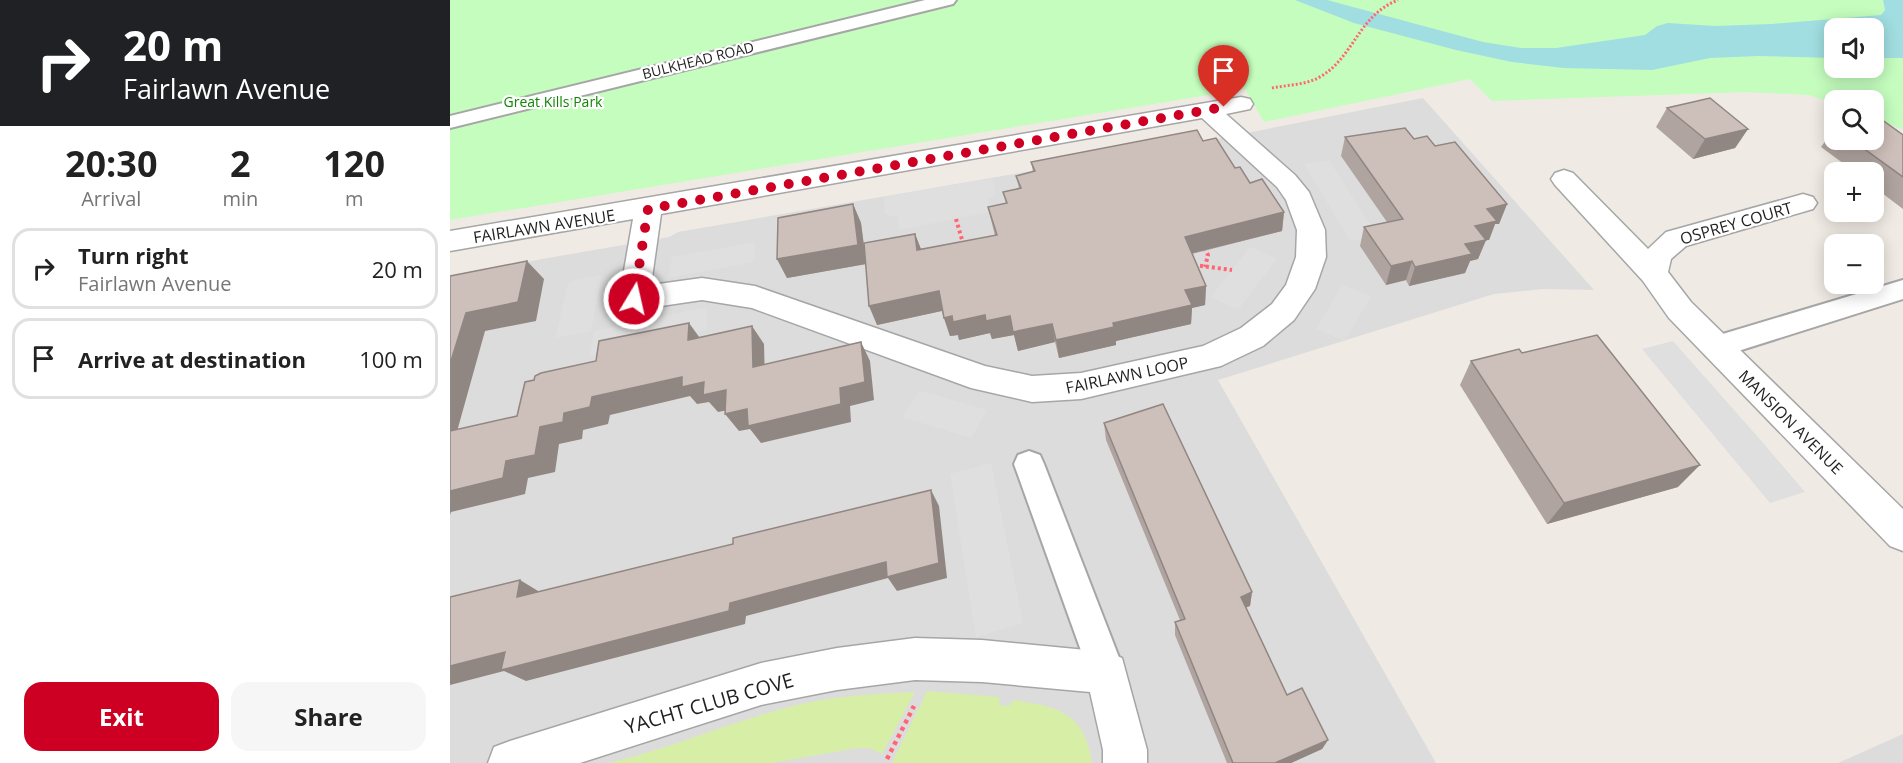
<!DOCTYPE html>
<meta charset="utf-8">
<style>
body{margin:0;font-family:"Open Sans",sans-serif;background:#f6f6f6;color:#222;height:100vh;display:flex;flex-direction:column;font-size:22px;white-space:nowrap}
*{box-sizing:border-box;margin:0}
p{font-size:20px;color:#767676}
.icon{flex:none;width:33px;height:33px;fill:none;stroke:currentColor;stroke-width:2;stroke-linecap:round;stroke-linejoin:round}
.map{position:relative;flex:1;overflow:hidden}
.details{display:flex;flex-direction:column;background:#fff;width:450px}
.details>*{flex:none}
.banner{background:#202124;color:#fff;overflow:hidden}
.buttons{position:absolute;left:1374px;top:18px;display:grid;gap:12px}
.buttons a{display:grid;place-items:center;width:60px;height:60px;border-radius:12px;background:#fff;box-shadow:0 3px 15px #0003;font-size:30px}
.pin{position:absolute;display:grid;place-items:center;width:51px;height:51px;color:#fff;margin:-62px -26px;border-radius:50% 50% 50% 0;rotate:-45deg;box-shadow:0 0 6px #0007}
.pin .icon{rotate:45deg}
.me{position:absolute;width:66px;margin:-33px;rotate:9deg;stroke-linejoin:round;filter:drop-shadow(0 0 4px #0008)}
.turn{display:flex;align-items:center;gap:21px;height:126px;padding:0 24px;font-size:27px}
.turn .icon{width:78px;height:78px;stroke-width:2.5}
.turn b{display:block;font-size:42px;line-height:51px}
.eta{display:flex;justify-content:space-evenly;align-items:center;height:102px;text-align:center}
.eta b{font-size:36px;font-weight:700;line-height:42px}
.primary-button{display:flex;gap:12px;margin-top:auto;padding:12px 24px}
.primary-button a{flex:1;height:69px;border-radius:18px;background:#cd0024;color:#fff;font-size:24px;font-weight:700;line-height:69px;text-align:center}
.primary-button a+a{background:#f6f6f6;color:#222}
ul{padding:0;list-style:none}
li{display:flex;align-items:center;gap:18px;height:81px;margin:0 12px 9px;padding:0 12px;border:3px solid #e0e0e0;border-radius:18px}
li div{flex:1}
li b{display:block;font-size:22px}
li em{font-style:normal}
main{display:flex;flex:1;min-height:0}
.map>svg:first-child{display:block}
</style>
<main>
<section class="details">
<div class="banner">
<div class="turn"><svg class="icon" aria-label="right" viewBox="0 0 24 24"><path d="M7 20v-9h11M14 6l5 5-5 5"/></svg><div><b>20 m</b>Fairlawn Avenue</div></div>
</div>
<div class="eta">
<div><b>20:30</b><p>Arrival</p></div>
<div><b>2</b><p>min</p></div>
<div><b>120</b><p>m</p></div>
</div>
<ul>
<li><svg class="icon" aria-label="right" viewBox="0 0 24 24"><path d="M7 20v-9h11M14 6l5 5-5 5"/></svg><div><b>Turn right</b><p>Fairlawn Avenue</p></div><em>20 m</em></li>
<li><svg class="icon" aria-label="arrive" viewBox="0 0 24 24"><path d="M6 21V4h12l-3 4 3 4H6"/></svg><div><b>Arrive at destination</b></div><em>100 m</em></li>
</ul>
<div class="primary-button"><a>Exit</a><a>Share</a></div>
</section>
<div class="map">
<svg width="1453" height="763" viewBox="0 0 1453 763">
<rect width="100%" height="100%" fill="#f0eae4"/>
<g fill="#dddcdc">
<path d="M 973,98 L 1144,290 L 1093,289 L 1044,294 L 768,380 L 986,763 L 0,763 L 0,275 L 219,237 L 228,232 L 766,139 Z"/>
<path d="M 1453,734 L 1453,763 L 1388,763 Z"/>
</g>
<g fill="#d6eea6">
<path d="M 477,691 L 549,697 L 550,705 L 559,706 L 563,700 C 608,706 635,713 642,763 L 442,763 Z"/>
<path d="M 465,692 L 432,754 L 419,748 L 407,748 L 322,763 L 158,763 C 225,748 288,718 356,703 C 392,695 429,694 465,692 Z"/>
</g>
<path fill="#c4fdbe" d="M 0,0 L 1433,0 L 1435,10 L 1421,28 L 1384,28 L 1384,68 L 1424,68 L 1424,37 L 1453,38 L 1453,130 L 1424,117 L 1424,100 L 1384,100 L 1384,103 L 1359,95 L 1295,92 L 1042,101 L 1020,79 L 814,122 L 795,89 L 0,220 Z"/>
<g fill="#dfdfdf">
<path d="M 879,160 L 902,196 L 927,236 L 900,241 L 854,164 Z"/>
<path d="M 542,178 L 546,195 L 538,199 L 540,212 L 449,230 L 448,217 L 435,214 L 434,197 Z"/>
<path d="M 305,242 L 304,262 L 218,278 L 222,257 Z"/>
<path d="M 800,247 L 827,258 L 788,310 L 761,297 Z"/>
<path d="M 152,275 L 141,331 L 105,338 L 119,281 Z"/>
<path d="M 892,285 L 921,296 L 895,341 L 866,329 Z"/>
<path d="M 257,307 L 257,330 L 140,356 L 144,331 Z"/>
<path d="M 1223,341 L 1307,436 L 1355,492 L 1320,503 L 1192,349 Z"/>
<path d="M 470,391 L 486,395 L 537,410 L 521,438 L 452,417 Z"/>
<path d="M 541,463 L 573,623 L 526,637 L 500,474 Z"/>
</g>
<path fill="#a1dee1" d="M 845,0 L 877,0 L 1033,42 L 1071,48 L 1106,48 L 1195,35 L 1207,26 L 1218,23 L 1265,26 L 1322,24 L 1431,15 L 1435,10 L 1433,0 L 1453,0 L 1453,58 L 1424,58 L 1424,28 L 1384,28 L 1384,58 L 1308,56 L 1260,58 L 1202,70 L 1114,68 L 1062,62 L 1006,50 L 904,23 Z"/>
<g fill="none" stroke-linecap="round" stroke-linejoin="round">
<g stroke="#a6a6a6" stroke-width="4">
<g id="service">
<path d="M 475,0 L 506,0 L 503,4 L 0,128 L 0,116 Z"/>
<path d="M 1453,280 L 1453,299 L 1266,358 L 1256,355 L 1252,347 L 1256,339 Z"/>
<path d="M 579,451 L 590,455 L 594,464 L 675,673 L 670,686 L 657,691 L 644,686 L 639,673 L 564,464 L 568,455 Z"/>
</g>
</g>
<g stroke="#a6a6a6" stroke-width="3">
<g id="minor">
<path d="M 791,97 L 800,99 L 803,104 L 800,109 L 776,114 L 845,175 L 859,192 L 875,230 L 876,257 L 865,289 L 844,320 L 813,346 L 771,366 L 631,399 L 582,402 L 521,388 L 302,308 L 252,300 L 184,310 L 173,307 L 169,299 L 183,219 L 0,251 L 0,231 ZM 752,118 L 827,187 L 836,200 L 847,230 L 846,257 L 836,285 L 822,304 L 791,328 L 753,346 L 631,373 L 582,376 L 535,366 L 305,286 L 252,278 L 201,285 L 211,214 Z"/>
<path d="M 1114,170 L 1123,173 L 1198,249 L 1216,232 L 1353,194 L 1363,197 L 1367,203 L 1363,209 L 1236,246 L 1221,259 L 1218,272 L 1241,302 L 1453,509 L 1453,551 L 1440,546 L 1219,318 L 1193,281 L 1105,185 L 1101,179 L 1105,173 Z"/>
<path d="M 465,638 L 532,640 L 657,652 L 672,658 L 697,750 L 697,763 L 653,763 L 653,750 L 640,692 L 532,682 L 465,680 L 387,690 L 311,705 L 130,763 L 38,763 L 44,747 L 60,741 L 311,663 L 387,648 Z"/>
</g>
</g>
<path stroke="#ff6672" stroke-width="3" stroke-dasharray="2 2" stroke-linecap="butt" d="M 822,88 C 837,85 854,85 868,78 C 904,59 907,16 948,0"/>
<g stroke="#ff6672" stroke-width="4" stroke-dasharray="3 3" stroke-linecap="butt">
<path d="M 506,219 L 513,243"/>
<path d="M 754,248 L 758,255 L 755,267"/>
<path d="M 744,265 L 782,270"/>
</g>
<path stroke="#ff6672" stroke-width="4.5" stroke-dasharray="4 4" stroke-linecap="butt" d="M 437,759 L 464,706"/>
<use href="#service" fill="#fff" fill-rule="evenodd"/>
<use href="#minor" fill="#fff" fill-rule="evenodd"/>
</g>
<g fill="#b0a4a0">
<path d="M 1217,108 L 1298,129 L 1285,148 L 1243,159 L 1206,127 Z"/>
<path d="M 1384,129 L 1384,140 L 1424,140 L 1453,135 L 1453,209 L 1424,187 L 1424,172 L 1405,172 L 1371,147 Z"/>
<path d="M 895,137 L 964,139 L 985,146 L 1057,204 L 1049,224 L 1045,224 L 1039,240 L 1036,240 L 1028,259 L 1020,261 L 1015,273 L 959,286 L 956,280 L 936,285 L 910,246 L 914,227 L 937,222 L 891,156 Z"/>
<path d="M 753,141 L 834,212 L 832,231 L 742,254 L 756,286 L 755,305 L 742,308 L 741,324 L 666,341 L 666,345 L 609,358 L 605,342 L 568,351 L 564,335 L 542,339 L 540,333 L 509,340 L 508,335 L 500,336 L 494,318 L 492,311 L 427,325 L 416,264 L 337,278 L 327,259 L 403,204 L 411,223 L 415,252 L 465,234 L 471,249 L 545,236 L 538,207 L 556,203 L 553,192 L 569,188 L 566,176 L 583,172 L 581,162 Z"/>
<path d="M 1072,353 L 1228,487 L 1097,524 L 1010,385 L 1021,361 Z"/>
<path d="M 654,423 L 802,592 L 800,606 L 796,607 L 837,695 L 878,740 L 872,749 L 841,763 L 777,763 L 725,635 L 725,622 L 730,620 L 656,440 Z"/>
</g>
<g fill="#908682">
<path d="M 1298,129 L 1285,148 L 1243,159 L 1255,139 Z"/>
<path d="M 403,204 L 411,223 L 416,264 L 337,278 L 327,259 Z"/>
<path d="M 1057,204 L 1049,224 L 1045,224 L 1039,240 L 1036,240 L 1028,259 L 1020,261 L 1015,273 L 959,286 L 965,267 L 1015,244 L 1025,226 L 1037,209 Z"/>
<path d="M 834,212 L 832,231 L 735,255 L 735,237 Z"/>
<path d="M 465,234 L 472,252 L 467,250 Z"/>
<path d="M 77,261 L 94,279 L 86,321 L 35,331 L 1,453 L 0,452 L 0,364 L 16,313 Z"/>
<path d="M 962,261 L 956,280 L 936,285 L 941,266 Z"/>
<path d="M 756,286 L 755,305 L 742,308 L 741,324 L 666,341 L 666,345 L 609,358 L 606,340 L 663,323 L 735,290 Z"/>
<path d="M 489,291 L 496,310 L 427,325 L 419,306 Z"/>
<path d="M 535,315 L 560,316 L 602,324 L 605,342 L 568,351 L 564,335 L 542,339 L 540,333 L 509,340 L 508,335 L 500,336 L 494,318 L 502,316 Z"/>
<path d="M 239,323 L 252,341 L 238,340 Z"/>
<path d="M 302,326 L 314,344 L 315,385 L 303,367 Z"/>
<path d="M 411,342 L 420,361 L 424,400 L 400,406 L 401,422 L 311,443 L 300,429 L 289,431 L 275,414 L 390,388 Z"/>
<path d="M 232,377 L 254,382 L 276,390 L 289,408 L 268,412 L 259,402 L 247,404 L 240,396 L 160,415 L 158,424 L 133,430 L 132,439 L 109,444 L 105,472 L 78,478 L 75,494 L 1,512 L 0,515 L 0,491 L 56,461 L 90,427 L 114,413 L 142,397 Z"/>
<path d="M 1250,465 L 1228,487 L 1097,524 L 1114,503 Z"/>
<path d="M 481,490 L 489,506 L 497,578 L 447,591 L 438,578 L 296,616 L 295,624 L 76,681 L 54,671 L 0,685 L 0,666 L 55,652 L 280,603 Z"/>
<path d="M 70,580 L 93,594 L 67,597 Z"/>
<path d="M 802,592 L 800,606 L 789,610 L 791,597 Z"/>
<path d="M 878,740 L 872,749 L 841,763 L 825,763 Z"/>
</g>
<g fill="#cdbfba" stroke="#908682" stroke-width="1.5">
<path d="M 1260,98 L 1298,129 L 1255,139 L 1217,108 Z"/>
<path d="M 1424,114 L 1453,135 L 1453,177 L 1402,140 L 1424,140 Z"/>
<path d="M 955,128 L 964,139 L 977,136 L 985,146 L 1005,142 L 1057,204 L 1037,209 L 1047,221 L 1025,226 L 1036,240 L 1015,244 L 1022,254 L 965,267 L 962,261 L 941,266 L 914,227 L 953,219 L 895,137 Z"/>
<path d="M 747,130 L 753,141 L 766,138 L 785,168 L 790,167 L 800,183 L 812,179 L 834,212 L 735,237 L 756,286 L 735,290 L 742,305 L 663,323 L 664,327 L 606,340 L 602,324 L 563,332 L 560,316 L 536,321 L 535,315 L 503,322 L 502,316 L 494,318 L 489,291 L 419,306 L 414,243 L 465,234 L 467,250 L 547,235 L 538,207 L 557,203 L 553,192 L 571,188 L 566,176 L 585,171 L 581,162 Z"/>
<path d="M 403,204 L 408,245 L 327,259 L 328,218 Z"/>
<path d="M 77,261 L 68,302 L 16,313 L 0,364 L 0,276 Z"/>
<path d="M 239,323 L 238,340 L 302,326 L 303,367 L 411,342 L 415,382 L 390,388 L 391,404 L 298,426 L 297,409 L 275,414 L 276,390 L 253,395 L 254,382 L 232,387 L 232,377 L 142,397 L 140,407 L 114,413 L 113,422 L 90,427 L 85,455 L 56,461 L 53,478 L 0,491 L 0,431 L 67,416 L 75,382 L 84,380 L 85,376 L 91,373 L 146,361 L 149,341 Z"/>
<path d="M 1147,335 L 1250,465 L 1114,503 L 1021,361 L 1069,349 L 1072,353 Z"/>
<path d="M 713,404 L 802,592 L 791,597 L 837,695 L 852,688 L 878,740 L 825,763 L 783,763 L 725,622 L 735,619 L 654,423 Z"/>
<path d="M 481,490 L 489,563 L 437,577 L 436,562 L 280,603 L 279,611 L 51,670 L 55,652 L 0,666 L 0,597 L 70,580 L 67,597 L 283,544 L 283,538 Z"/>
</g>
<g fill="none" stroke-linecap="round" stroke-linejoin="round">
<path stroke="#cd0024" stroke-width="10" stroke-dasharray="0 18" d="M 184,299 L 198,209 L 774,107"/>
</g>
<g text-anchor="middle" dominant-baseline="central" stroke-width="4.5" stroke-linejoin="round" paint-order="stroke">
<g font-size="14" fill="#1f1f1f" stroke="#fff">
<text transform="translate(248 60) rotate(-14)">BULKHEAD ROAD</text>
</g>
<g font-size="14" fill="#0f8603" stroke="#fff">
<text x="103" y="101">Great Kills Park</text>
</g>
<g font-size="16" fill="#1f1f1f" stroke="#fff">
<text transform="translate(1286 223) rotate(-16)">OSPREY COURT</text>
<text transform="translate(94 226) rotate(-9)">FAIRLAWN AVENUE</text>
<text transform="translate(677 375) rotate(-12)">FAIRLAWN LOOP</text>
<text transform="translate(1341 422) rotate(45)">MANSION AVENUE</text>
</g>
<g font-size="20" fill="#1f1f1f" stroke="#fff">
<text transform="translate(259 703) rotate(-16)">YACHT CLUB COVE</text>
</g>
</g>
</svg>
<div class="buttons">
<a><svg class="icon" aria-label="sound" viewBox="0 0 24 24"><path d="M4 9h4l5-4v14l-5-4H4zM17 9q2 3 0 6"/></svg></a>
<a><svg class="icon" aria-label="search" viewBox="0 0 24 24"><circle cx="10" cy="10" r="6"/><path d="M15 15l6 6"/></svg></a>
<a>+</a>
<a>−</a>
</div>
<div class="pin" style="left:774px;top:107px;background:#d93025"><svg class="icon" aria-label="arrive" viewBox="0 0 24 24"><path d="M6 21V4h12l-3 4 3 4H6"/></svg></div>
<svg class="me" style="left:184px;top:299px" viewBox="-20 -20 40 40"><circle r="17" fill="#cd0024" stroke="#fff" stroke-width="3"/><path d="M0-11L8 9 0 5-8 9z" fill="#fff"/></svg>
</div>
</main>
